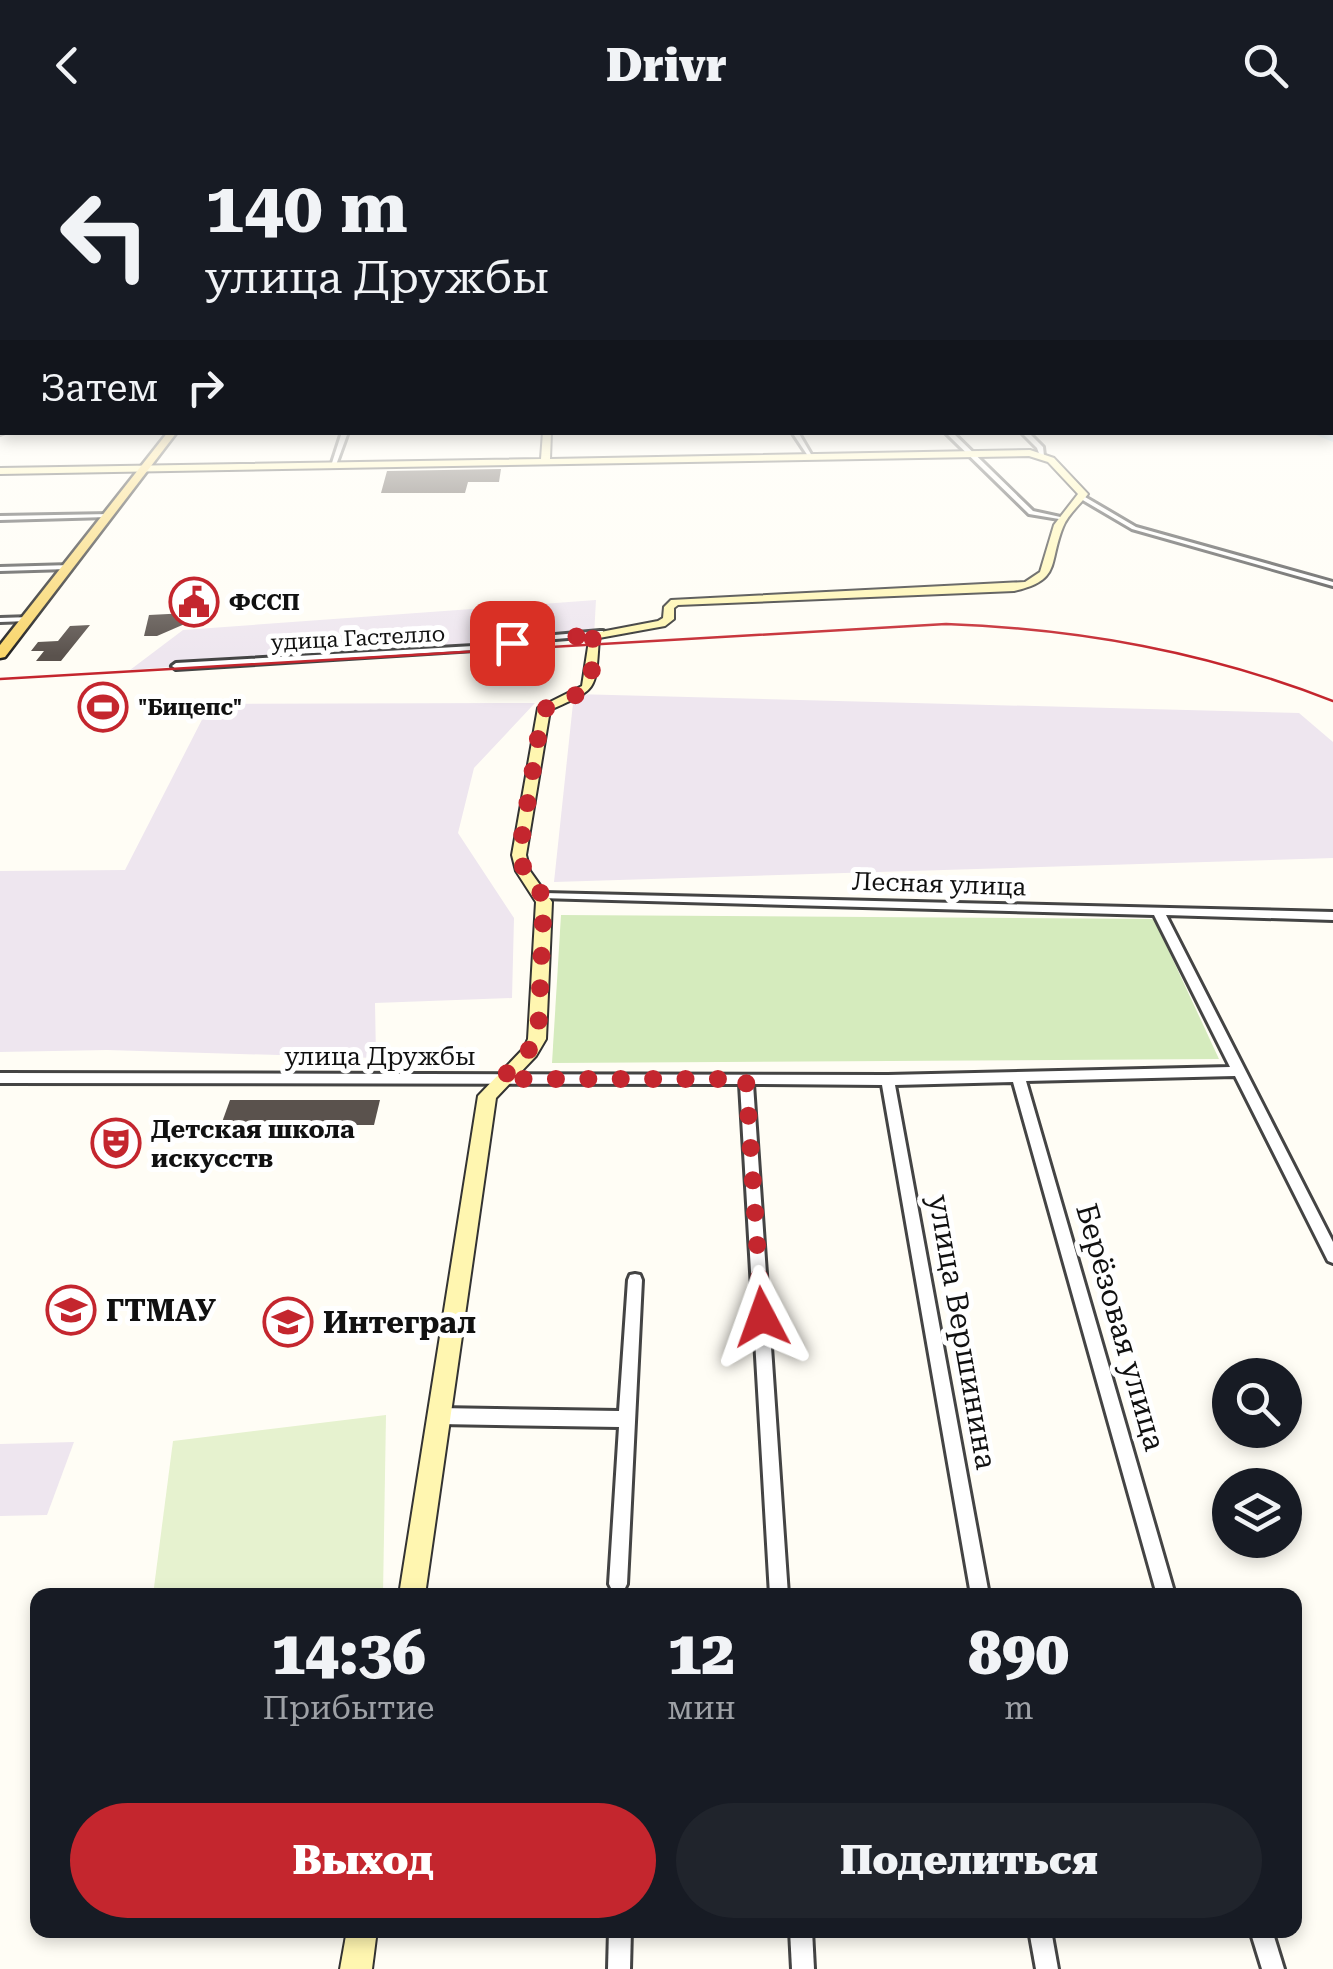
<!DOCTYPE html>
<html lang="ru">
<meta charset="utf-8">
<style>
body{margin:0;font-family:"Roboto Serif",serif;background:#20242c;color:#f1f3f6;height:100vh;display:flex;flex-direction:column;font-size:38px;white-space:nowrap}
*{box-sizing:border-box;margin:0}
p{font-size:32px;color:#9ea1a6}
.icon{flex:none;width:55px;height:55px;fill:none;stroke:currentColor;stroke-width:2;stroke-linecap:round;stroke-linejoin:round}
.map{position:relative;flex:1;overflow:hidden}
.sheet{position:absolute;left:30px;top:1458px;width:1272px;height:350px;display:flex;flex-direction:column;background:#171b24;border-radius:20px;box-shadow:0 5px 15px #0003}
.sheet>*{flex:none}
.hud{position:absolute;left:0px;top:0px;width:1335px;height:305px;box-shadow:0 5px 15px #0003;background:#171b24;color:#f1f3f6;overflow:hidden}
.fabs{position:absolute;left:1212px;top:1228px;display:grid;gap:20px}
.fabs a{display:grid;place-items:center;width:90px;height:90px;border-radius:50%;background:#171b24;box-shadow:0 5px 15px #0003;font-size:50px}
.pin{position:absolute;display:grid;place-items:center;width:85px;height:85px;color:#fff;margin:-42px;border-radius:20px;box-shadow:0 5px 15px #0006}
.me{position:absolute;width:110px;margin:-55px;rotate:356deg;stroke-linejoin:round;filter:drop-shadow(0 0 8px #0008)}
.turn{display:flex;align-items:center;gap:35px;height:210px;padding:0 40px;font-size:45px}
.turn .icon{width:130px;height:130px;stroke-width:2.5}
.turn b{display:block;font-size:70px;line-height:85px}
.then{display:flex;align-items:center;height:95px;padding:0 40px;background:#0003;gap:20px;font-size:38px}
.eta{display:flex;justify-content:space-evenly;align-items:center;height:170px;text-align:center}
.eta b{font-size:60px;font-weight:800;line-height:70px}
.button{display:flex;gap:20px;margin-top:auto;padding:20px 40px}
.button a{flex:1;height:115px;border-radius:60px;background:#c4262e;color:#fff;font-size:40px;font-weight:800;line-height:115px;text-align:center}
.button a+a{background:#20242c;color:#f1f3f6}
header{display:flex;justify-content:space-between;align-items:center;height:130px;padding:0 40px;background:#171b24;font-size:45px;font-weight:800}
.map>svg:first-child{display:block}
</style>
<header><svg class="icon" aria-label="back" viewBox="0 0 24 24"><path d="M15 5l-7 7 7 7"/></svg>Drivr<svg class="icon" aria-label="search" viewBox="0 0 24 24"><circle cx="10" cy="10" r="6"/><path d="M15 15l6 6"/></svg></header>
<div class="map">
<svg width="1333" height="1839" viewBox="0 0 1333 1839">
<rect width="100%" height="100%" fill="#fffdf5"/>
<g fill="#eee6ef">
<path d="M 596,470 L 594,506 L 130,540 L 183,500 Z"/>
<path d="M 574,564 L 1299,583 L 1333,612 L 1333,728 L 554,752 Z"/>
<path d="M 535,573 L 474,638 L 458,703 L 514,788 L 512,868 L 375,873 L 376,928 L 107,920 L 0,922 L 0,741 L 125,740 L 210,574 Z"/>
<path d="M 74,1312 L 47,1385 L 0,1386 L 0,1314 Z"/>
</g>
<path fill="#d5ebbd" d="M 561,785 L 1154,789 L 1219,929 L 552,933 Z"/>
<path fill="#e6f2cf" d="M 386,1285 L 383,1465 L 153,1465 L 173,1311 Z"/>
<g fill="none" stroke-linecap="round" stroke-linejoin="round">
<path fill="#b9e0f7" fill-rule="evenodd" d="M 1313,302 L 1333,305 L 1333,312 L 1314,304 Z"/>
</g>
<g fill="#5a524d">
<path d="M 501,339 L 499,352 L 468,352 L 465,363 L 381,363 L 387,341 Z"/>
<path d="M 188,483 L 187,493 L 157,506 L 144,506 L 149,485 Z"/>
<path d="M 90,495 L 61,531 L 36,531 L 44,521 L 31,521 L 38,512 L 58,511 L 70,496 Z"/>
<path d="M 230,970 L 380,970 L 374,995 L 221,995 Z"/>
</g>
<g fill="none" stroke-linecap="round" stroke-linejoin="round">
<g stroke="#444" stroke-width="6">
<g id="street">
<path d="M 2,287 L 2,292 L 0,293 L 0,288 Z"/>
<path d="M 0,300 L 2,300 L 5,302 L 0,304 Z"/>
<path d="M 342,302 L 348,302 L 336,335 L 331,336 Z"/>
<path d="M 792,302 L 798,302 L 812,326 L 808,326 Z"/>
<path d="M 945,302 L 952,302 L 1033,381 L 1065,388 L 1065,390 L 1029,384 Z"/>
<path d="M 1021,302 L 1028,302 L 1043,317 L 1044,326 L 1040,326 L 1037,318 Z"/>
<path d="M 1081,367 L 1085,367 L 1136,397 L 1333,452 L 1333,456 L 1132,399 L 1081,369 Z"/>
<path d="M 110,384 L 110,386 L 108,387 L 0,390 L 0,386 Z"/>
<path d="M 71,435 L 71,439 L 68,439 L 0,441 L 0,437 Z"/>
<path d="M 31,487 L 32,489 L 28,491 L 0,492 L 0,488 Z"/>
<path d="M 600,501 L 603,501 L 603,505 L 532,511 L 491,519 L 176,539 L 172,536 L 176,533 L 491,515 L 532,507 Z"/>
<path d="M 544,763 L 1333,782 L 1333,790 L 1166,785 L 1333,1112 L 1333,1133 L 1328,1131 L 1235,946 L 1026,951 L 1175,1465 L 1157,1465 L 1013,952 L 895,955 L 989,1465 L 971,1465 L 882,955 L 753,954 L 788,1465 L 770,1465 L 740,954 L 0,953 L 0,943 L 888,945 L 1230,937 L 1154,785 L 540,768 L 539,766 L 540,764 Z"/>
<path d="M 635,1144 L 640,1145 L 642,1150 L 627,1454 L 624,1460 L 618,1463 L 612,1460 L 609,1454 L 619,1297 L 439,1294 L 433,1291 L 431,1286 L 433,1281 L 439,1278 L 619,1281 L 628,1150 L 630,1145 Z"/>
<path d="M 609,1800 L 631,1800 L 630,1839 L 608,1839 Z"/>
<path d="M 790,1800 L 812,1800 L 814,1839 L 792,1839 Z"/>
<path d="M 1029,1800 L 1051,1800 L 1058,1839 L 1036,1839 Z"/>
<path d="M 1250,1800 L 1272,1800 L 1284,1839 L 1262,1839 Z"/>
</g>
</g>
<g stroke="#333" stroke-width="4">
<g id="secondary">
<path d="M 543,302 L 551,302 L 550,329 L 1030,320 L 1054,328 L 1088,364 C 1080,375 1068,384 1063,397 C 1048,434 1062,450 1014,461 L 678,475 L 674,478 L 674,489 L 665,496 L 599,508 C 595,562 599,558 550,580 L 526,725 L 530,741 L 552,772 L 546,909 L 536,926 L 496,968 L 425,1465 L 399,1465 L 478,966 L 524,918 L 528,909 L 536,772 L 516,741 L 512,725 L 538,578 L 582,556 L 590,504 L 658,491 L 663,488 L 664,477 L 671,470 L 1025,452 L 1040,442 L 1054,395 L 1078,364 L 1048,332 L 1029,326 L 0,344 L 0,338 L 541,329 Z"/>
<path d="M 347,1800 L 377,1800 L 372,1839 L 340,1839 Z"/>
</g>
</g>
<g stroke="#222" stroke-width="5">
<path id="primary" d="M 168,302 L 177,302 L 5,527 L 0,528 L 0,515 Z"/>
</g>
<use href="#street" fill="#fff" fill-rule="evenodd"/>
<use href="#secondary" fill="#fff6b0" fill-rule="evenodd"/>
<use href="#primary" fill="#f9d66b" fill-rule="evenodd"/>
<path stroke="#c4262e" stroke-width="2.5" d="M 0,549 L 946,494 C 1081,499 1207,522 1333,571"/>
</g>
<linearGradient id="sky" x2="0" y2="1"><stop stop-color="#95c6ee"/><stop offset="0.51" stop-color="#fffefa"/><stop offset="1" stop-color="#fffefa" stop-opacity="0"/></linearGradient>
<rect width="1333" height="526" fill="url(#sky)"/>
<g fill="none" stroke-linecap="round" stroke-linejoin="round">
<path stroke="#c4262e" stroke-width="18" stroke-dasharray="0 32.4" d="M 512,513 L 600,504 L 591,510 C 590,522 594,541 590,553 C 583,571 551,565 542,584 L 519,725 L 528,751 L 544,766 L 538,908 L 518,934 L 500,949 L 746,949 L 762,1187"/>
</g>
<defs>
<g id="civic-ring" transform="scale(2.5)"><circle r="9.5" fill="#fff" stroke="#c4262e" stroke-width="1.5"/><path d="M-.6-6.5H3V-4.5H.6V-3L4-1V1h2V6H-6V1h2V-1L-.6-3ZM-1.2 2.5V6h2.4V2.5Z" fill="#c4262e"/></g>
<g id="stadium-ring" transform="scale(2.5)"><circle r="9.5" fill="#fff" stroke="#c4262e" stroke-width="1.5"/><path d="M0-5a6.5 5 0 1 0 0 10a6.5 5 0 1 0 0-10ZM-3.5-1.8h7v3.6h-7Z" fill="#c4262e"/></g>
<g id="theatre-ring" transform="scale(2.5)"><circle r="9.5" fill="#fff" stroke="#c4262e" stroke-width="1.5"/><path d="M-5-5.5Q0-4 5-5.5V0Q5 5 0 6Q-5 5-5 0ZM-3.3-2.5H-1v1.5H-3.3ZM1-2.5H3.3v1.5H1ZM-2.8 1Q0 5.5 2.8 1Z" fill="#c4262e"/></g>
<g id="university-ring" transform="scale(2.5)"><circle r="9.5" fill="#fff" stroke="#c4262e" stroke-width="1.5"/><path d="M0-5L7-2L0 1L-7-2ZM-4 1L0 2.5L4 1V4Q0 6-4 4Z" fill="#c4262e"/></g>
</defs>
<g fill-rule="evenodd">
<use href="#civic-ring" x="194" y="472"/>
<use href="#stadium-ring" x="103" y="577"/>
<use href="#theatre-ring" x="116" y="1013"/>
<use href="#university-ring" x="71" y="1180"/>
<use href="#university-ring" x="288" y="1192"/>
</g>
<g text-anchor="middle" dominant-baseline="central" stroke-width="10" stroke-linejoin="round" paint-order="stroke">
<g font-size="22" font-weight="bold" fill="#111" stroke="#fff" text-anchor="start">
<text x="229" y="472">ФССП</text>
<text x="138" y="577">"Бицепс"</text>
</g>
<g font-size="22" fill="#111" stroke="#fff">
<text transform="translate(358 508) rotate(-3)">удица Гастелло</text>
</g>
<g font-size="25" fill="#111" stroke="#fff">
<text transform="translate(939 754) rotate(2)">Лесная улица</text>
<text x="380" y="926">улица Дружбы</text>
</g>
<g font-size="25" font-weight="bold" fill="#111" stroke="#fff" text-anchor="start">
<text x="151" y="999">Детская школа<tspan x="151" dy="29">искусств</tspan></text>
</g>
<g font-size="30" font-weight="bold" fill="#111" stroke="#fff" text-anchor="start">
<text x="106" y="1180">ГТМАУ</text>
<text x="323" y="1192">Интеграл</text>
</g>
<g font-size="30" fill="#111" stroke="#fff">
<text transform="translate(1121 1197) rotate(74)">Берёзовая улица</text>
<text transform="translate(963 1202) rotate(80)">улица Вершинина</text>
</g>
</g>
</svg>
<div class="fabs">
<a><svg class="icon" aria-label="search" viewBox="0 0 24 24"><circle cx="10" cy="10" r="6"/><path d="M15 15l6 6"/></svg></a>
<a><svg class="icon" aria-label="layers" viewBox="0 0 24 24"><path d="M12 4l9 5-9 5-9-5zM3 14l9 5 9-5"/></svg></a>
</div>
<div class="pin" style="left:512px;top:513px;background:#d93025"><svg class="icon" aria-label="arrive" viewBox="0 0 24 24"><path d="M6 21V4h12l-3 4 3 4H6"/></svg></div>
<svg class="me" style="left:762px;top:1187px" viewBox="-20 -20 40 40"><path d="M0-17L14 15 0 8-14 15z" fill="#c4262e" stroke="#fff" stroke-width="4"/></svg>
<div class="hud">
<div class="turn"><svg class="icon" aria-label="left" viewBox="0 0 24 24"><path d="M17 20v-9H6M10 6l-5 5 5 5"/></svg><div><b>140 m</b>улица Дружбы</div></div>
<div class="then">Затем<svg class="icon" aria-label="right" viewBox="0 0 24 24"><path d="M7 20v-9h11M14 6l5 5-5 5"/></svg></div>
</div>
<section class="sheet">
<div class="eta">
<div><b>14:36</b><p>Прибытие</p></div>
<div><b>12</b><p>мин</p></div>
<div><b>890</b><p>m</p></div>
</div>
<div class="button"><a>Выход</a><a>Поделиться</a></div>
</section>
</div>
